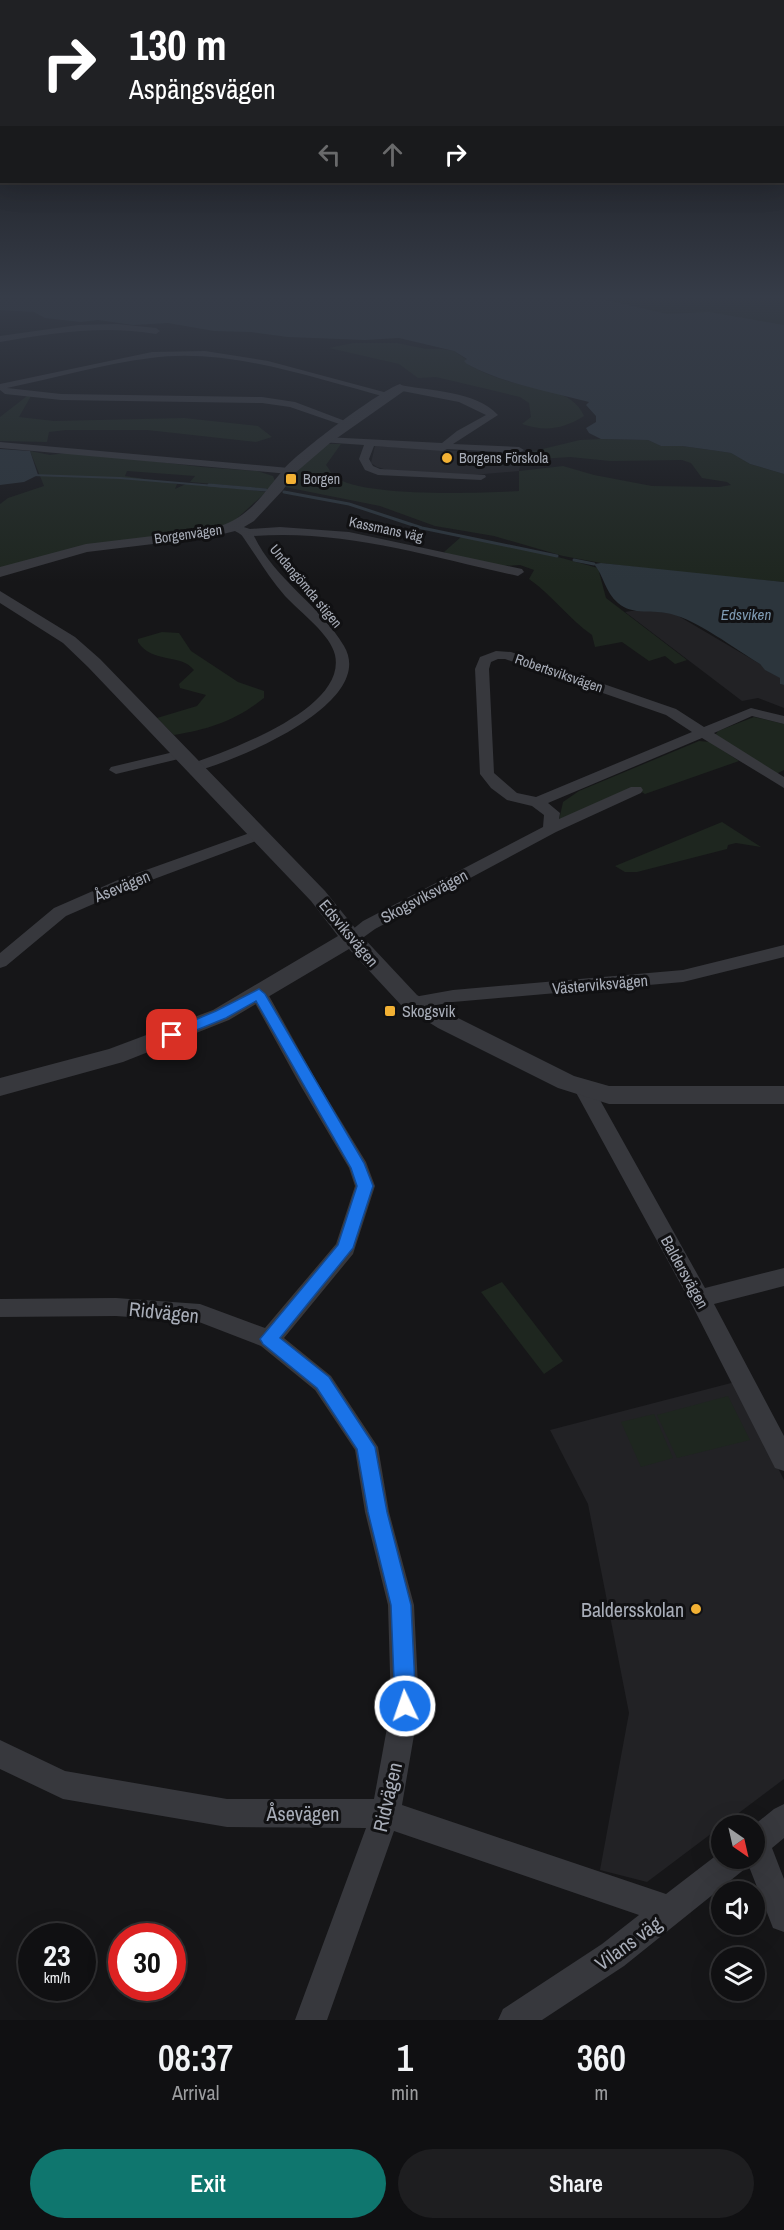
<!DOCTYPE html>
<meta charset="utf-8">
<style>
body{margin:0;font-family:"Archivo Narrow",sans-serif;background:#1e1e20;color:#f1f3f6;height:100vh;display:flex;flex-direction:column;font-size:22px;white-space:nowrap}
*{box-sizing:border-box;margin:0}
p{font-size:20px;color:#9c9d9f}
.icon{flex:none;width:33px;height:33px;fill:none;stroke:currentColor;stroke-width:2;stroke-linecap:round;stroke-linejoin:round}
.map{position:relative;height:2020px;overflow:hidden}
.details{display:flex;flex-direction:column;background:#101012;flex:1}
.details>*{flex:none}
.hud{position:absolute;left:0px;top:0px;width:784px;height:183px;box-shadow:0 6px 24px #0002,0 0 0 2px #303032;background:#202124;color:#fff;overflow:hidden}
.needle{width:39px;rotate:146deg}
.fabs{position:absolute;left:711px;top:1815px;display:grid;gap:12px}
.fabs a{display:grid;place-items:center;width:54px;height:54px;border-radius:50%;background:#101012;box-shadow:0 6px 24px #0002,0 0 0 2px #303032;font-size:30px}
.speed{position:absolute;left:18px;top:1923px;display:flex;gap:12px;font-size:30px;font-weight:700;text-align:center}
.speed>*{display:grid;place-content:center;width:78px;height:78px;border-radius:50%;background:#101012;box-shadow:0 6px 24px #0002,0 0 0 2px #303032;line-height:1}
.speed small{font-size:15px;font-weight:400}
.speed .limit{border:9px solid #d22;background:#fff;color:#111}
.pin{position:absolute;display:grid;place-items:center;width:51px;height:51px;color:#fff;margin:-26px;border-radius:12px;box-shadow:0 3px 9px #0006}
.me{position:absolute;width:66px;margin:-33px;rotate:357deg;stroke-linejoin:round;filter:drop-shadow(0 0 4px #0008)}
.turn{display:flex;align-items:center;gap:21px;height:126px;padding:0 30px;font-size:27px}
.turn .icon{width:78px;height:78px;stroke-width:2.5}
.turn b{display:block;font-size:42px;line-height:51px}
.lanes{display:flex;align-items:center;height:57px;padding:0 30px;background:#0003;justify-content:center;gap:30px;direction:ltr}
.lanes .off{opacity:.35}
.eta{display:flex;justify-content:space-evenly;align-items:center;height:102px;text-align:center}
.eta b{font-size:36px;font-weight:600;line-height:42px}
.cta{display:flex;gap:12px;margin-top:auto;padding:12px 30px}
.cta a{flex:1;height:69px;border-radius:36px;background:#0f766e;color:#fff;font-size:24px;font-weight:600;line-height:69px;text-align:center}
.cta a+a{background:#1e1e20;color:#f1f3f6}
.map>svg:first-child{display:block}
</style>
<div class="map">
<svg width="784" height="2020" viewBox="0 0 784 2020">
<rect width="100%" height="100%" fill="#161618"/>
<g fill="#222225">
<path d="M 375,446 L 488,453 L 524,452 L 519,471 L 473,475 L 391,471 L 377,467 L 371,463 Z"/>
<path d="M 631,611 L 654,611 L 675,614 L 760,664 L 766,670 L 781,678 L 780,684 L 784,685 L 784,708 L 758,698 L 742,701 L 625,612 Z"/>
<path d="M 735,1382 L 784,1480 L 784,1779 L 647,1882 L 600,1870 L 629,1713 L 588,1504 L 550,1430 Z"/>
</g>
<g fill="#1e261f">
<path d="M 545,299 L 784,299 L 784,364 Z"/>
<path d="M 353,343 L 397,343 L 426,349 L 443,349 L 454,351 L 467,360 L 467,364 C 481,372 496,378 511,382 C 536,389 573,389 584,416 C 563,429 546,432 522,424 L 531,417 L 529,403 L 520,397 L 436,377 L 418,378 L 399,364 L 329,348 Z"/>
<path d="M 27,396 L 31,396 L 19,417 L 54,421 L 184,418 L 258,426 L 272,437 L 256,442 L 147,430 L 66,430 L 49,432 L 47,442 L 0,441 L 0,417 Z"/>
<path d="M 601,439 L 648,440 L 661,446 L 682,446 L 718,451 L 731,453 L 750,464 L 784,474 L 784,582 L 704,575 L 601,563 L 563,556 L 494,536 L 435,526 L 380,506 L 285,487 L 287,482 L 295,477 L 296,471 L 327,444 L 341,444 L 326,465 C 329,468 331,474 334,476 C 360,498 482,493 519,491 L 519,471 L 563,466 L 594,475 L 652,486 L 719,487 L 731,485 L 727,482 L 702,478 L 691,463 L 682,460 L 610,461 L 570,457 L 540,459 L 530,452 L 580,440 Z"/>
<path d="M 30,451 L 50,455 L 74,452 L 202,467 L 257,471 L 273,476 L 275,481 L 269,489 L 190,482 L 195,476 L 127,471 L 125,476 L 177,484 L 175,489 L 188,483 L 266,492 L 232,523 L 210,530 L 103,543 L 0,569 L 0,504 L 8,498 L 44,486 Z"/>
<path d="M 461,537 L 529,549 L 598,568 L 606,598 L 687,660 L 675,664 L 665,656 L 649,661 L 622,642 L 595,647 L 592,635 C 568,618 553,596 529,579 L 534,570 L 520,565 L 501,566 L 451,556 L 444,552 Z"/>
<path d="M 162,632 L 179,633 L 191,651 L 238,682 L 264,691 L 264,698 C 235,721 210,729 174,735 L 157,718 L 197,706 L 206,695 L 180,688 L 179,684 L 194,670 C 181,653 152,664 138,642 L 138,639 Z"/>
<path d="M 754,717 L 784,724 L 784,770 L 776,774 L 715,735 L 718,731 Z"/>
<path d="M 699,741 L 710,742 L 739,761 L 645,794 L 635,788 L 559,820 L 563,802 L 579,791 Z"/>
<path d="M 722,822 L 761,847 L 736,843 L 728,845 L 727,849 L 637,872 L 625,872 L 615,866 Z"/>
<path d="M 502,1282 L 563,1361 L 544,1374 L 481,1292 Z"/>
<path d="M 728,1396 L 750,1440 L 677,1458 L 657,1415 Z"/>
<path d="M 654,1414 L 673,1458 L 641,1467 L 621,1422 Z"/>
</g>
<g fill="#2c353c">
<path d="M 0,299 L 602,299 L 667,314 L 709,312 L 784,325 L 784,474 L 750,464 L 731,453 L 718,451 L 682,446 L 661,446 L 648,440 L 601,439 L 589,433 L 586,428 L 596,422 L 596,416 L 586,405 L 589,402 C 548,391 504,384 467,364 L 464,361 L 467,359 L 454,351 L 399,338 L 365,340 L 288,337 L 251,332 L 214,331 L 168,323 L 133,325 L 98,320 L 81,322 L 45,318 L 34,312 L 0,310 Z"/>
<path d="M 0,449 L 30,451 L 38,475 L 24,482 L 0,485 Z"/>
<path d="M 601,563 L 784,582 L 784,685 L 780,684 L 780,678 L 765,670 L 760,664 C 735,649 697,620 671,614 C 653,609 633,616 618,603 C 605,592 604,576 594,564 Z"/>
</g>
<g fill="none" stroke-linecap="round" stroke-linejoin="round">
<path stroke="#2c353c" stroke-width="2" d="M 32,475 L 120,478 L 227,487"/>
<g stroke="#2c353c" stroke-width="3">
<path d="M 209,485 L 266,490"/>
<path d="M 284,492 L 349,504 L 422,528 L 557,556"/>
<path d="M 574,560 L 594,564"/>
</g>
<g fill="#37383d" fill-rule="evenodd">
<path d="M 117,324 L 156,328 L 160,331 L 156,334 C 103,325 52,333 0,342 L 0,336 L 78,325 Z"/>
<path d="M 205,351 L 268,361 L 395,395 L 390,398 C 315,379 229,347 151,358 C 103,364 55,378 7,388 L 61,394 L 262,397 L 295,402 L 353,424 L 348,427 L 290,407 L 262,403 L 61,400 L 5,394 L 0,390 L 0,384 L 152,352 Z"/>
<path d="M 400,385 C 430,391 476,391 498,415 L 453,444 L 519,447 L 524,450 L 519,453 L 447,449 L 443,451 L 374,446 L 369,459 L 373,466 L 380,469 L 485,475 L 486,477 L 481,480 L 378,475 L 365,470 L 359,459 L 364,445 L 321,442 L 321,438 L 325,437 L 442,443 L 457,431 L 486,415 L 459,402 L 397,390 L 397,386 Z"/>
<path d="M 0,442 L 289,468 L 294,471 L 289,474 L 0,448 Z"/>
<path d="M 234,524 L 250,529 L 280,527 L 349,532 L 522,569 L 524,572 L 518,576 C 431,557 344,529 254,536 C 275,580 320,605 344,646 C 378,703 236,761 196,771 L 189,767 L 191,764 C 229,750 347,709 335,655 C 331,635 300,612 285,596 C 269,578 257,557 243,537 C 240,532 233,531 228,527 Z"/>
<path d="M 496,651 L 511,652 L 676,709 L 704,727 L 751,708 L 784,716 L 784,724 L 752,716 L 714,733 L 784,777 L 784,788 L 702,738 L 548,803 L 560,813 L 559,819 L 631,787 L 641,787 L 643,790 L 641,793 L 556,832 L 375,929 L 357,942 L 345,942 L 342,938 L 363,921 L 543,827 L 544,815 L 532,806 L 507,800 L 491,788 L 480,774 L 475,669 L 480,657 ZM 498,659 L 505,659 L 666,715 L 692,732 L 536,797 L 517,793 L 494,773 L 489,669 L 491,662 Z"/>
<path d="M 182,750 L 187,751 L 189,754 L 187,757 L 116,774 L 109,770 L 111,767 Z"/>
<path d="M 258,830 L 266,835 L 264,838 L 130,888 L 66,916 L 6,966 L 0,968 L 0,953 L 54,908 L 118,880 Z"/>
<path d="M 784,945 L 784,957 L 683,982 L 453,1002 L 414,1009 L 408,1007 L 405,1003 L 408,999 L 414,997 L 453,990 L 683,970 Z"/>
<path d="M 259,988 L 265,990 L 268,994 L 316,1080 L 366,1162 L 375,1186 L 353,1254 L 284,1338 L 331,1376 L 378,1447 L 389,1512 L 414,1605 L 419,1706 L 402,1805 L 666,1894 L 722,1851 L 722,1858 L 754,1858 L 753,1826 L 774,1809 L 784,1804 L 784,1838 L 772,1848 L 784,1879 L 784,1932 L 773,1928 L 748,1864 L 746,1868 L 624,1966 L 542,2020 L 498,2020 L 503,2009 L 602,1944 L 639,1915 L 394,1831 L 327,2020 L 295,2020 L 366,1828 L 227,1827 L 63,1799 L 0,1769 L 0,1740 L 65,1771 L 227,1799 L 374,1799 L 391,1706 L 388,1605 L 365,1512 L 355,1450 L 315,1390 L 261,1346 L 199,1322 L 116,1316 L 0,1317 L 0,1299 L 116,1298 L 200,1304 L 265,1328 L 336,1244 L 355,1186 L 349,1168 L 299,1083 L 250,994 L 253,990 Z"/>
<path d="M 583,1080 L 590,1082 L 705,1288 L 784,1268 L 784,1286 L 714,1304 L 784,1436 L 784,1471 L 775,1468 L 692,1305 L 573,1087 L 576,1082 Z"/>
</g>
<g fill="#37383d" fill-rule="evenodd">
<path d="M 400,384 L 406,388 L 404,391 L 330,443 L 294,474 L 283,490 L 254,521 L 239,530 L 211,537 L 87,552 L 0,577 L 0,567 L 86,544 L 211,529 C 249,519 260,497 284,469 C 298,452 381,390 400,384 Z"/>
<path d="M 0,591 L 75,637 L 100,659 L 325,891 L 359,933 L 417,995 L 454,1016 L 574,1076 L 609,1086 L 784,1086 L 784,1104 L 609,1104 L 558,1088 L 438,1028 L 401,1005 L 349,949 L 229,1020 L 123,1062 L 0,1096 L 0,1078 L 109,1049 L 213,1010 L 338,936 L 311,901 L 88,667 L 63,643 L 0,603 Z"/>
</g>
</g>
<linearGradient id="sky" x2="0" y2="1"><stop stop-color="#0c0c0d"/><stop offset="0.51" stop-color="#363c48"/><stop offset="1" stop-color="#363c48" stop-opacity="0"/></linearGradient>
<rect width="784" height="582" fill="url(#sky)"/>
<path fill="#1a73e8" stroke="#114b97" stroke-width="1.5" d="M 259,989 L 265,994 L 364,1163 L 373,1186 L 353,1248 L 280,1338 L 329,1377 L 375,1447 L 387,1512 L 411,1605 L 416,1706 L 413,1714 L 405,1717 L 398,1714 L 395,1706 L 391,1605 L 368,1512 L 357,1449 L 317,1388 L 263,1344 L 260,1339 L 338,1245 L 357,1186 L 351,1168 L 256,1001 L 226,1018 L 177,1038 L 172,1040 L 165,1035 L 167,1032 L 216,1011 Z"/>
<g fill="#f2b134" stroke="#111113" stroke-width="2">
<circle cx="447" cy="458" r="6"/>
<rect x="285" y="473" width="12" height="12" rx="3"/>
<rect x="384" y="1005" width="12" height="12" rx="3"/>
<circle cx="696" cy="1609" r="6"/>
</g>
<g text-anchor="middle" dominant-baseline="central" stroke-width="6" stroke-linejoin="round" paint-order="stroke">
<g font-size="14" fill="#a8adb8" stroke="#111113" text-anchor="start">
<text x="459" y="458">Borgens Förskola</text>
<text x="303" y="479">Borgen</text>
</g>
<g font-size="14" fill="#a8adb8" stroke="#111113">
<text transform="translate(386 529) rotate(12)">Kassmans väg</text>
<text transform="translate(188 534) rotate(-8)">Borgenvägen</text>
<text transform="translate(306 586) rotate(50)">Undangömda stigen</text>
<text transform="translate(559 673) rotate(19)">Robertsviksvägen</text>
</g>
<g font-size="15" font-style="italic" fill="#7f9bb3" stroke="#111113">
<text x="746" y="614">Edsviken</text>
</g>
<g font-size="16" fill="#a8adb8" stroke="#111113">
<text transform="translate(122 886) rotate(-22)">Åsevägen</text>
<text transform="translate(424 896) rotate(-28)">Skogsviksvägen</text>
<text transform="translate(349 933) rotate(50)">Edsviksvägen</text>
<text transform="translate(600 984) rotate(-5)">Västerviksvägen</text>
<text transform="translate(685 1272) rotate(61)">Baldersvägen</text>
</g>
<g font-size="16" fill="#a8adb8" stroke="#111113" text-anchor="start">
<text x="402" y="1011">Skogsvik</text>
</g>
<g font-size="20" fill="#a8adb8" stroke="#111113">
<text transform="translate(164 1312) rotate(6)">Ridvägen</text>
<text transform="translate(387 1797) rotate(-77)">Ridvägen</text>
<text x="303" y="1813">Åsevägen</text>
<text transform="translate(628 1943) rotate(-36)">Vilans väg</text>
</g>
<g font-size="20" fill="#a8adb8" stroke="#111113" text-anchor="end">
<text x="684" y="1609">Baldersskolan</text>
</g>
</g>
</svg>
<div class="fabs">
<a><svg class="needle" viewBox="-14 -14 28 28"><path d="M0-13l5 13h-10z" fill="#e53935"/><path d="M0 13l5-13h-10z" fill="#9c9d9f"/></svg></a>
<a><svg class="icon" aria-label="sound" viewBox="0 0 24 24"><path d="M4 9h4l5-4v14l-5-4H4zM17 9q2 3 0 6"/></svg></a>
<a><svg class="icon" aria-label="layers" viewBox="0 0 24 24"><path d="M12 4l9 5-9 5-9-5zM3 14l9 5 9-5"/></svg></a>
</div>
<div class="speed"><div>23<small>km/h</small></div><div class="limit">30</div></div>
<div class="pin" style="left:172px;top:1035px;background:#d93025"><svg class="icon" aria-label="arrive" viewBox="0 0 24 24"><path d="M6 21V4h12l-3 4 3 4H6"/></svg></div>
<svg class="me" style="left:405px;top:1706px" viewBox="-20 -20 40 40"><circle r="17" fill="#1a73e8" stroke="#fff" stroke-width="3"/><path d="M0-11L8 9 0 5-8 9z" fill="#fff"/></svg>
<div class="hud">
<div class="turn"><svg class="icon" aria-label="right" viewBox="0 0 24 24"><path d="M7 20v-9h11M14 6l5 5-5 5"/></svg><div><b>130 m</b>Aspängsvägen</div></div>
<div class="lanes"><svg class="icon off" aria-label="left" viewBox="0 0 24 24"><path d="M17 20v-9H6M10 6l-5 5 5 5"/></svg><svg class="icon off" aria-label="ahead" viewBox="0 0 24 24"><path d="M12 20V5M6 11l6-6 6 6"/></svg><svg class="icon" aria-label="right" viewBox="0 0 24 24"><path d="M7 20v-9h11M14 6l5 5-5 5"/></svg></div>
</div>
</div>
<section class="details">
<div class="eta">
<div><b>08:37</b><p>Arrival</p></div>
<div><b>1</b><p>min</p></div>
<div><b>360</b><p>m</p></div>
</div>
<div class="cta"><a>Exit</a><a>Share</a></div>
</section>
